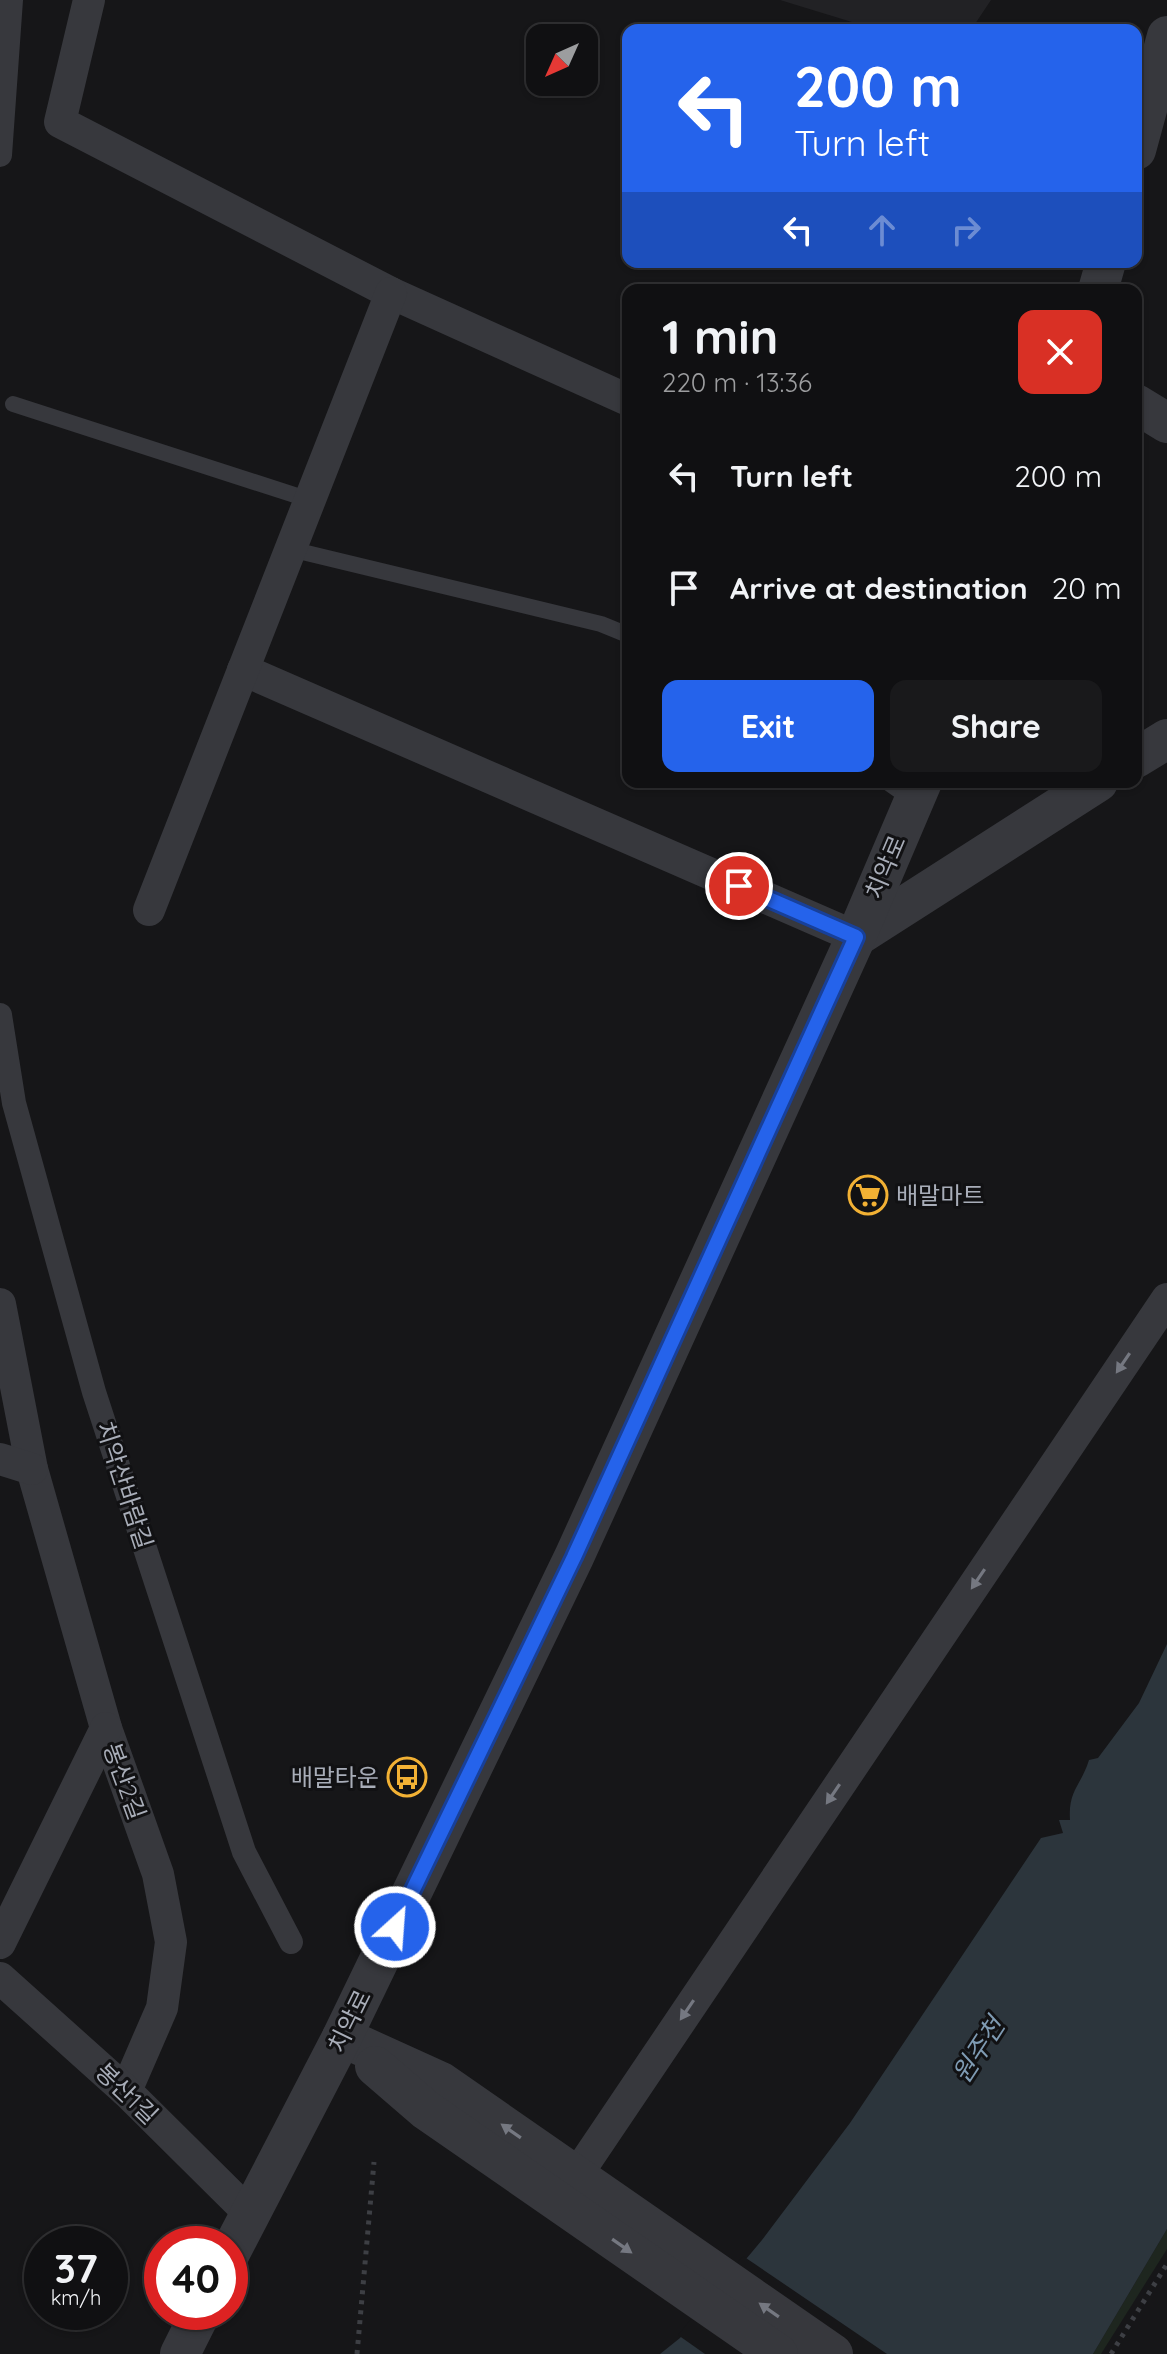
<!DOCTYPE html>
<meta charset="utf-8">
<style>
body{margin:0;font-family:Quicksand,"Noto Sans KR",sans-serif;background:#19191b;color:#f1f3f6;height:100vh;display:flex;flex-direction:column;font-size:30px;white-space:nowrap}
*{box-sizing:border-box;margin:0}
p{font-size:26px;color:#9c9d9f}
.icon{flex:none;width:44px;height:44px;fill:none;stroke:currentColor;stroke-width:2;stroke-linecap:round;stroke-linejoin:round}
.map{position:relative;flex:1;overflow:hidden}
.panel{position:absolute;left:622px;top:284px;width:520px;height:504px;display:flex;flex-direction:column;background:#101012;border-radius:16px;box-shadow:0 2px 6px #0004,0 0 0 2px #303032}
.panel>*{flex:none}
.guide{position:absolute;left:622px;top:24px;width:520px;height:244px;border-radius:16px;box-shadow:0 2px 6px #0004,0 0 0 2px #303032;background:#2563eb;color:#fff;overflow:hidden}
.needle{width:52px;rotate:225deg}
.fabs{position:absolute;left:526px;top:24px;display:grid;gap:16px}
.fabs a{display:grid;place-items:center;width:72px;height:72px;border-radius:16px;background:#101012;box-shadow:0 2px 6px #0004,0 0 0 2px #303032;font-size:40px}
.speed{position:absolute;left:24px;top:2226px;display:flex;gap:16px;font-size:40px;font-weight:700;text-align:center}
.speed>*{display:grid;place-content:center;width:104px;height:104px;border-radius:50%;background:#101012;box-shadow:0 2px 6px #0004,0 0 0 2px #303032;line-height:1}
.speed small{font-size:20px;font-weight:400}
.speed .limit{border:12px solid #d22;background:#fff;color:#111}
.pin{position:absolute;display:grid;place-items:center;width:68px;height:68px;color:#fff;margin:-34px;border:4px solid #fff;border-radius:50%;box-shadow:0 2px 8px #0007}
.me{position:absolute;width:88px;margin:-44px;rotate:26deg;stroke-linejoin:round;filter:drop-shadow(0 0 6px #0008)}
.turn{display:flex;align-items:center;gap:28px;height:168px;padding:0 40px;font-size:36px}
.turn .icon{width:104px;height:104px;stroke-width:2.5}
.turn b{display:block;font-size:56px;line-height:68px}
.lanes{display:flex;align-items:center;height:76px;padding:0 40px;background:#0003;justify-content:center;gap:40px;direction:ltr}
.lanes .off{opacity:.35}
.round{display:grid;place-items:center;flex:none;width:84px;height:84px;border-radius:16px;background:#19191b}
.summary{display:flex;align-items:center;justify-content:space-between;height:136px;padding:0 40px}
h1{font-size:48px;font-weight:700;line-height:60px}
.button{display:flex;gap:16px;margin-top:auto;padding:16px 40px}
.button a{flex:1;height:92px;border-radius:16px;background:#2563eb;color:#fff;font-size:32px;font-weight:700;line-height:92px;text-align:center}
.button a+a{background:#19191b;color:#f1f3f6}
ul{padding:0;list-style:none}
li{display:flex;align-items:center;gap:24px;height:112px;padding:0 40px}
li div{flex:1}
li b{display:block;font-size:30px}
li em{font-style:normal}
.map>svg:first-child{display:block}
</style>
<div class="map">
<svg width="1167" height="2354" viewBox="0 0 1167 2354">
<rect width="100%" height="100%" fill="#161618"/>
<path fill="#222225" d="M 780,0 L 991,0 L 971,30 L 878,30 Z"/>
<path fill="#1e261f" d="M 1167,2229 L 1167,2249 L 1101,2354 L 1093,2354 Z"/>
<path fill="#2c353c" d="M 1167,1644 L 1167,2229 L 1093,2354 L 660,2354 L 680,2338 L 762,2240 L 850,2123 L 1041,1838 L 1063,1833 L 1059,1820 L 1070,1820 C 1068,1790 1081,1786 1089,1760 L 1098,1758 L 1139,1703 Z"/>
<path fill="#161618" d="M 743,2256 L 887,2354 L 705,2354 L 678,2335 Z"/>
<g fill="none" stroke-linecap="round" stroke-linejoin="round">
<g stroke="#3d3f44" stroke-width="5" stroke-dasharray="4 6" stroke-linecap="butt">
<path d="M 357,2354 L 374,2162"/>
<path d="M 1111,2354 L 1167,2264"/>
</g>
<g stroke="#37383d" stroke-width="16">
<path d="M 13,404 L 310,500"/>
<path d="M 290,549 L 601,624 L 628,635"/>
<path d="M 887,782 L 914,801"/>
</g>
<g stroke="#37383d" stroke-width="24">
<path d="M 0,155 L 11,0"/>
<path d="M 0,1015 L 14,1103 L 94,1392 L 244,1852 L 291,1942"/>
</g>
<g stroke="#37383d" stroke-width="32">
<path d="M 89,0 L 60,122 L 391,293 L 628,400"/>
<path d="M 243,670 L 856,937"/>
<path d="M 149,910 L 391,293"/>
<path d="M 0,1304 L 32,1469 L 106,1728 L 158,1874 L 171,1942 L 162,2008 L 126,2091"/>
<path d="M 0,1459 L 32,1469"/>
<path d="M 0,1943 L 106,1728"/>
<path d="M 0,1978 L 126,2091 L 249,2213"/>
<path d="M 576,2176 L 1167,1299"/>
</g>
<g stroke="#37383d" stroke-width="40">
<path d="M 1136,150 L 1167,36"/>
<path d="M 1098,290 L 1106,262"/>
<path d="M 1136,404 L 1167,423"/>
<path d="M 1136,758 L 1167,739"/>
<path d="M 856,937 L 1098,782"/>
<path d="M 342,2037 L 441,2082 L 833,2354"/>
<path d="M 375,2066 L 426,2110 L 778,2354"/>
<path d="M 230,2253 L 342,2037 L 574,1557 L 856,937 L 922,782"/>
<path d="M 180,2354 L 201,2312"/>
</g>
</g>
<defs><path id="oneway-solid" d="M-6-.8H1V-3.2L6.5 0L1 3.2V.8H-6Z" transform="scale(2)"/></defs>
<g fill="#757881">
<use href="#oneway-solid" transform="translate(1123 1363) rotate(124)"/>
<use href="#oneway-solid" transform="translate(978 1579) rotate(124)"/>
<use href="#oneway-solid" transform="translate(833 1794) rotate(124)"/>
<use href="#oneway-solid" transform="translate(687 2010) rotate(124)"/>
<use href="#oneway-solid" transform="translate(511 2131) rotate(-145)"/>
<use href="#oneway-solid" transform="translate(622 2246) rotate(35)"/>
<use href="#oneway-solid" transform="translate(769 2310) rotate(-145)"/>
</g>
<g fill="none" stroke-linecap="round" stroke-linejoin="round">
<g stroke="#184099" stroke-width="20">
<path id="route" d="M 395,1927 L 574,1557 L 856,937 L 739,886"/>
</g>
<use href="#route" stroke="#2563eb" stroke-width="14"/>
</g>
<defs>
<g id="supermarket-ring" transform="scale(2)"><circle r="9.5" fill="#111113" stroke="#f2b134" stroke-width="1.5"/><path d="M-6-5.5h2.5l.6 2H6L4.5 2H-2.5L-4.4-4H-6ZM-1.5 3.2a1.3 1.3 0 1 0 .1 0ZM3 3.2a1.3 1.3 0 1 0 .1 0Z" fill="#f2b134"/></g>
<g id="bus-ring" transform="scale(2)"><circle r="9.5" fill="#111113" stroke="#f2b134" stroke-width="1.5"/><path d="M-5-6H5V4H4V6H2V4H-2V6H-4V4H-5ZM-3.5-4V0h7V-4ZM-3.5 1.2v1.5H-2V1.2ZM2 1.2v1.5H3.5V1.2Z" fill="#f2b134"/></g>
</defs>
<g fill-rule="evenodd">
<use href="#supermarket-ring" x="868" y="1195"/>
<use href="#bus-ring" x="407" y="1777"/>
</g>
<g text-anchor="middle" dominant-baseline="central" stroke-width="6" stroke-linejoin="round" paint-order="stroke">
<g font-size="24" fill="#a8adb8" stroke="#111113">
<text transform="translate(885 867) rotate(-67)">치악로</text>
<text transform="translate(125 1485) rotate(72)">치악산바람길</text>
<text transform="translate(125 1781) rotate(70)">봉산2길</text>
<text transform="translate(349 2021) rotate(-64)">치악로</text>
<text transform="translate(127 2093) rotate(44)">봉산1길</text>
</g>
<g font-size="24" fill="#a8adb8" stroke="#111113" text-anchor="start">
<text x="896" y="1195">배말마트</text>
<text x="379" y="1777" text-anchor="end">배말타운</text>
</g>
<g font-size="26" font-style="italic" fill="#7f9bb3" stroke="#111113">
<text transform="translate(978 2050) rotate(-57)">원주천</text>
</g>
</g>
</svg>
<div class="fabs">
<a><svg class="needle" viewBox="-14 -14 28 28"><path d="M0-13l5 13h-10z" fill="#e53935"/><path d="M0 13l5-13h-10z" fill="#9c9d9f"/></svg></a>
</div>
<div class="speed"><div>37<small>km/h</small></div><div class="limit">40</div></div>
<div class="pin" style="left:739px;top:886px;background:#d93025"><svg class="icon" aria-label="arrive" viewBox="0 0 24 24"><path d="M6 21V4h12l-3 4 3 4H6"/></svg></div>
<svg class="me" style="left:395px;top:1927px" viewBox="-20 -20 40 40"><circle r="17" fill="#2563eb" stroke="#fff" stroke-width="3"/><path d="M0-11L8 9 0 5-8 9z" fill="#fff"/></svg>
<div class="guide">
<div class="turn"><svg class="icon" aria-label="left" viewBox="0 0 24 24"><path d="M17 20v-9H6M10 6l-5 5 5 5"/></svg><div><b>200 m</b>Turn left</div></div>
<div class="lanes"><svg class="icon" aria-label="left" viewBox="0 0 24 24"><path d="M17 20v-9H6M10 6l-5 5 5 5"/></svg><svg class="icon off" aria-label="ahead" viewBox="0 0 24 24"><path d="M12 20V5M6 11l6-6 6 6"/></svg><svg class="icon off" aria-label="right" viewBox="0 0 24 24"><path d="M7 20v-9h11M14 6l5 5-5 5"/></svg></div>
</div>
<section class="panel">
<div class="summary"><div><h1>1 min</h1><p>220 m · 13:36</p></div><a class="round" style="background:#d93025;color:#fff"><svg class="icon" aria-label="close" viewBox="0 0 24 24"><path d="M6 6l12 12M18 6L6 18"/></svg></a></div>
<ul>
<li><svg class="icon" aria-label="left" viewBox="0 0 24 24"><path d="M17 20v-9H6M10 6l-5 5 5 5"/></svg><div><b>Turn left</b></div><em>200 m</em></li>
<li><svg class="icon" aria-label="arrive" viewBox="0 0 24 24"><path d="M6 21V4h12l-3 4 3 4H6"/></svg><div><b>Arrive at destination</b></div><em>20 m</em></li>
</ul>
<div class="button"><a>Exit</a><a>Share</a></div>
</section>
</div>
